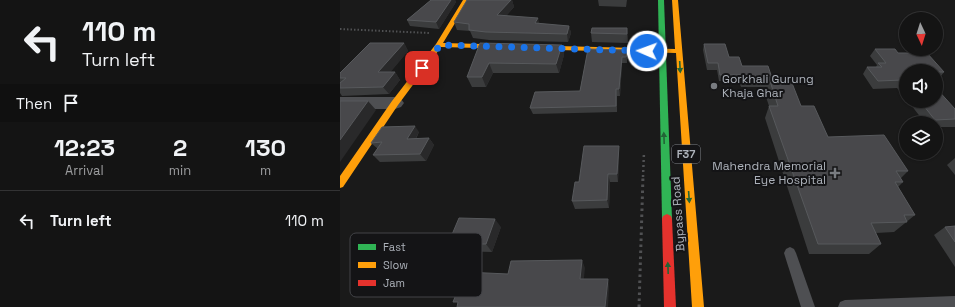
<!DOCTYPE html>
<style>
body{margin:0;font-family:"Space Grotesk",sans-serif;background:#1d1d1d;color:#f1f3f6;height:100vh;display:flex;flex-direction:column;font-size:15px;white-space:nowrap}
*{box-sizing:border-box;margin:0}
p{font-size:13px;color:#9d9ea0}
.icon{flex:none;width:22px;height:22px;fill:none;stroke:currentColor;stroke-width:2;stroke-linecap:round;stroke-linejoin:round}
.map{position:relative;flex:1;overflow:hidden}
.sheet{display:flex;flex-direction:column;background:#141414;width:340px}
.sheet>*{flex:none}
.top-card{background:#141414;color:#f1f3f6;overflow:hidden}
.needle{width:26px;rotate:176deg}
.buttons{position:absolute;left:559px;top:12px;display:grid;gap:8px}
.buttons a{display:grid;place-items:center;width:44px;height:44px;border-radius:50%;background:#141414;box-shadow:0 1px 3px #0004,0 0 0 1px #333334;font-size:20px}
.pin{position:absolute;display:grid;place-items:center;width:34px;height:34px;color:#fff;margin:-17px;border-radius:8px;box-shadow:0 2px 6px #0006}
.me{position:absolute;width:44px;margin:-22px;rotate:272deg;stroke-linejoin:round;filter:drop-shadow(0 0 3px #0008)}
.turn{display:flex;align-items:center;gap:14px;height:84px;padding:0 16px;font-size:18px}
.turn .icon{width:52px;height:52px;stroke-width:2.5}
.turn b{display:block;font-size:28px;line-height:34px}
.then{display:flex;align-items:center;height:38px;padding:0 16px;background:#0003;gap:8px;font-size:15px}
.eta{display:flex;justify-content:space-evenly;align-items:center;height:68px;text-align:center}
.eta b{font-size:24px;font-weight:700;line-height:28px}
ul{padding:0;list-style:none}
li{display:flex;align-items:center;gap:12px;height:60px;padding:0 16px;border-top:1px solid #333334}
li div{flex:1}
li b{display:block;font-size:15px}
li em{font-style:normal}
main{display:flex;flex:1;min-height:0}
.map>svg:first-child{display:block}
</style>
<main>
<section class="sheet">
<div class="top-card">
<div class="turn"><svg class="icon" aria-label="left" viewBox="0 0 24 24"><path d="M17 20v-9H6M10 6l-5 5 5 5"/></svg><div><b>110 m</b>Turn left</div></div>
<div class="then">Then<svg class="icon" aria-label="arrive" viewBox="0 0 24 24"><path d="M6 21V4h12l-3 4 3 4H6"/></svg></div>
</div>
<div class="eta">
<div><b>12:23</b><p>Arrival</p></div>
<div><b>2</b><p>min</p></div>
<div><b>130</b><p>m</p></div>
</div>
<ul>
<li><svg class="icon" aria-label="left" viewBox="0 0 24 24"><path d="M17 20v-9H6M10 6l-5 5 5 5"/></svg><div><b>Turn left</b></div><em>110 m</em></li>
</ul>
</section>
<div class="map">
<svg width="615" height="307" viewBox="0 0 615 307">
<rect width="100%" height="100%" fill="#1a1a1a"/>
<g fill="none" stroke-linecap="round" stroke-linejoin="round">
<path stroke="#505153" stroke-width="2" stroke-dasharray="1.5 2" stroke-linecap="butt" d="M 0,29 L 89,33"/>
<path stroke="#505153" stroke-width="2.5" stroke-dasharray="2 3" stroke-linecap="butt" d="M 303,177 L 304,152"/>
<path stroke="#505153" stroke-width="3" stroke-dasharray="2.5 3.5" stroke-linecap="butt" d="M 299,307 L 303,176"/>
<g fill="#4e4f52" fill-rule="evenodd">
<path d="M 450,247 L 454,249 L 456,253 L 475,307 L 461,307 L 444,253 L 446,249 Z"/>
<path d="M 615,296 L 615,307 L 498,307 L 500,302 L 505,300 Z"/>
</g>
<path fill="#4e4f52" fill-rule="evenodd" d="M 0,97 L 55,97 L 61,99 L 64,103 L 61,107 L 55,109 L 0,109 Z"/>
<path fill="#30b455" fill-rule="evenodd" d="M 318,0 L 324,0 L 332,219 L 331,222 L 327,224 L 323,222 L 322,219 Z"/>
<path fill="#ff9f0a" fill-rule="evenodd" d="M 123,0 L 129,0 L 103,43 L 335,49 L 332,0 L 338,0 L 364,307 L 352,307 L 336,53 L 101,47 L 58,105 L 3,187 L 0,188 L 0,176 L 52,101 L 96,44 Z"/>
<path fill="#e5322d" fill-rule="evenodd" d="M 327,214 L 331,216 L 332,219 L 336,307 L 324,307 L 322,219 L 323,216 Z"/>
</g>
<g fill="#3b3c3d">
<path d="M 91,0 L 115,0 L 116,2 L 99,29 L 70,26 L 67,20 Z"/>
<path d="M 127,0 L 172,0 L 174,7 L 166,16 L 199,24 L 229,26 L 231,33 L 228,42 L 149,40 L 133,38 L 130,31 L 117,30 L 114,22 Z"/>
<path d="M 258,0 L 287,0 L 286,7 L 259,6 Z"/>
<path d="M 287,28 L 288,43 L 252,42 L 251,33 Z"/>
<path d="M 64,43 L 68,51 L 50,72 L 55,72 L 60,80 L 49,94 L 2,96 L 0,93 L 0,73 Z"/>
<path d="M 140,43 L 222,45 L 224,55 L 219,73 L 153,73 L 146,87 L 132,87 L 127,77 Z"/>
<path d="M 364,44 L 389,57 L 402,66 L 432,78 L 461,106 L 488,137 L 568,171 L 560,179 L 563,182 L 558,187 L 575,215 L 554,232 L 536,233 L 541,244 L 529,254 L 469,254 L 425,118 L 429,106 L 424,91 L 426,87 L 401,87 L 399,82 L 379,81 L 377,70 L 367,70 L 363,50 Z"/>
<path d="M 248,49 L 287,56 L 287,63 L 282,63 L 280,96 L 277,96 L 277,112 L 193,114 L 190,108 L 240,91 Z"/>
<path d="M 535,49 L 558,53 L 604,72 L 598,80 L 596,80 L 596,71 L 566,71 L 566,99 L 557,88 L 533,89 L 523,74 L 527,67 L 536,67 L 537,65 L 530,56 Z"/>
<path d="M 568,101 L 596,101 L 615,109 L 615,127 L 596,127 L 596,123 L 585,123 Z"/>
<path d="M 79,132 L 76,139 L 89,138 L 94,145 L 86,161 L 40,162 L 33,155 L 38,149 L 31,143 Z"/>
<path d="M 279,154 L 278,182 L 270,182 L 269,208 L 235,209 L 232,201 L 239,182 Z"/>
<path d="M 615,158 L 615,175 L 607,165 Z"/>
<path d="M 615,226 L 615,267 L 594,235 L 605,227 Z"/>
<path d="M 161,227 L 152,252 L 115,251 L 108,244 Z"/>
</g>
<g fill="#29292a">
<path d="M 111,0 L 115,0 L 116,2 L 99,29 L 96,22 Z"/>
<path d="M 171,0 L 172,0 L 174,7 L 160,23 L 157,15 Z"/>
<path d="M 198,18 L 200,26 L 195,23 Z"/>
<path d="M 229,26 L 231,33 L 228,42 L 227,34 Z"/>
<path d="M 64,43 L 68,51 L 44,80 L 38,72 Z"/>
<path d="M 222,45 L 224,55 L 219,73 L 216,64 Z"/>
<path d="M 282,57 L 282,63 L 280,96 L 279,89 Z"/>
<path d="M 149,63 L 153,73 L 146,87 L 142,77 Z"/>
<path d="M 55,72 L 60,80 L 49,94 L 43,87 Z"/>
<path d="M 28,101 L 36,110 L 0,162 L 0,140 Z"/>
<path d="M 75,126 L 79,132 L 72,145 L 67,139 Z"/>
<path d="M 89,138 L 94,145 L 86,161 L 80,154 Z"/>
<path d="M 279,146 L 279,154 L 278,182 L 277,174 Z"/>
<path d="M 268,174 L 270,182 L 269,208 L 267,200 Z"/>
<path d="M 155,219 L 161,227 L 152,252 L 146,244 Z"/>
<path d="M 242,260 L 245,268 L 243,287 L 240,279 Z"/>
<path d="M 268,279 L 269,287 L 268,307 L 265,307 Z"/>
</g>
<g fill="#48484b" stroke="#57595c">
<path d="M 91,0 L 111,0 L 96,22 L 67,20 Z"/>
<path d="M 127,0 L 171,0 L 157,15 L 198,18 L 195,23 L 229,26 L 227,34 L 146,32 L 129,30 L 129,24 L 114,22 Z"/>
<path d="M 252,28 L 287,28 L 287,34 L 251,33 Z"/>
<path d="M 30,43 L 64,43 L 38,72 L 55,72 L 43,87 L 0,88 L 0,83 L 6,78 L 0,78 L 0,73 Z"/>
<path d="M 140,43 L 222,45 L 216,64 L 149,63 L 142,77 L 127,77 Z"/>
<path d="M 364,44 L 385,44 L 389,57 L 399,57 L 402,66 L 428,66 L 432,78 L 429,78 L 428,81 L 403,81 L 401,75 L 380,75 L 378,63 L 368,63 Z"/>
<path d="M 248,49 L 287,50 L 286,57 L 282,57 L 279,89 L 276,89 L 276,106 L 190,108 L 195,92 L 240,91 Z"/>
<path d="M 535,49 L 555,49 L 558,53 L 587,53 L 604,72 L 596,72 L 596,71 L 566,71 L 566,84 L 563,80 L 538,81 L 527,67 L 542,67 L 538,63 L 546,63 Z"/>
<path d="M 429,78 L 450,78 L 461,106 L 474,106 L 488,137 L 544,135 L 568,171 L 556,171 L 563,182 L 555,182 L 575,215 L 564,215 L 567,222 L 531,223 L 541,244 L 478,244 L 429,106 L 438,106 Z"/>
<path d="M 596,88 L 615,109 L 615,119 L 595,120 L 580,101 L 596,101 Z"/>
<path d="M 0,101 L 28,101 L 0,140 Z"/>
<path d="M 75,126 L 67,139 L 89,138 L 80,154 L 33,155 L 42,142 L 31,143 L 42,127 Z"/>
<path d="M 244,146 L 279,146 L 277,174 L 268,174 L 267,200 L 232,201 L 235,182 L 239,182 Z"/>
<path d="M 119,218 L 155,219 L 146,244 L 108,244 Z"/>
<path d="M 615,226 L 615,242 L 605,227 Z"/>
<path d="M 242,260 L 240,279 L 268,279 L 265,307 L 117,307 L 118,302 L 113,302 L 125,272 L 168,274 L 171,261 Z"/>
</g>
<defs><path id="oneway-solid" d="M-6-.8H1V-3.2L6.5 0L1 3.2V.8H-6Z"/></defs>
<g fill="#226436">
<use href="#oneway-solid" transform="translate(340 67) rotate(87)"/>
<use href="#oneway-solid" transform="translate(324 138) rotate(-92)"/>
<use href="#oneway-solid" transform="translate(349 197) rotate(86)"/>
<use href="#oneway-solid" transform="translate(328 268) rotate(-92)"/>
</g>
<g fill="none" stroke-linecap="round" stroke-linejoin="round">
<path stroke="#1a73e8" stroke-width="7" stroke-dasharray="0 12.6" d="M 82,68 L 100,45 L 307,51"/>
</g>
<g fill="#797c81" stroke="#141416" stroke-width="1.5">
<circle cx="374" cy="86" r="4"/>
<path d="M493 167h4v4h4v4h-4v4h-4v-4h-4v-4h4z"/>
</g>
<g text-anchor="middle" dominant-baseline="central" stroke-width="4" stroke-linejoin="round" paint-order="stroke">
<rect fill="#141416" stroke="#7e8288" stroke-width="1" x="332" y="145" width="28" height="18" rx="3"/>
<g font-size="11" font-weight="bold" fill="#acb1b9">
<text x="346" y="154">F37</text>
</g>
<g font-size="12" fill="#acb1b9" stroke="#141416" text-anchor="start">
<text x="382" y="79">Gorkhali Gurung<tspan x="382" dy="14">Khaja Ghar</tspan></text>
<text x="486" y="166" text-anchor="end">Mahendra Memorial<tspan x="486" dy="14">Eye Hospital</tspan></text>
</g>
<g font-size="12" fill="#acb1b9" stroke="#141416">
<text transform="translate(338 214) rotate(-94)">Bypass Road</text>
</g>
</g>
<rect x="10" y="233" width="132" height="64" rx="6" fill="#141416" stroke="#424347" stroke-width="1"/>
<rect x="18" y="244" width="18" height="6" fill="#30b455"/>
<rect x="18" y="262" width="18" height="6" fill="#ff9f0a"/>
<rect x="18" y="280" width="18" height="6" fill="#e5322d"/>
<g font-size="11" fill="#acb1b9">
<text x="43" y="251">Fast</text>
<text x="43" y="269">Slow</text>
<text x="43" y="287">Jam</text>
</g>
</svg>
<div class="buttons">
<a><svg class="needle" viewBox="-14 -14 28 28"><path d="M0-13l5 13h-10z" fill="#e53935"/><path d="M0 13l5-13h-10z" fill="#9d9ea0"/></svg></a>
<a><svg class="icon" aria-label="sound" viewBox="0 0 24 24"><path d="M4 9h4l5-4v14l-5-4H4zM17 9q2 3 0 6"/></svg></a>
<a><svg class="icon" aria-label="layers" viewBox="0 0 24 24"><path d="M12 4l9 5-9 5-9-5zM3 14l9 5 9-5"/></svg></a>
</div>
<div class="pin" style="left:82px;top:68px;background:#d93025"><svg class="icon" aria-label="arrive" viewBox="0 0 24 24"><path d="M6 21V4h12l-3 4 3 4H6"/></svg></div>
<svg class="me" style="left:307px;top:51px" viewBox="-20 -20 40 40"><circle r="17" fill="#1a73e8" stroke="#fff" stroke-width="3"/><path d="M0-11L8 9 0 5-8 9z" fill="#fff"/></svg>
</div>
</main>
